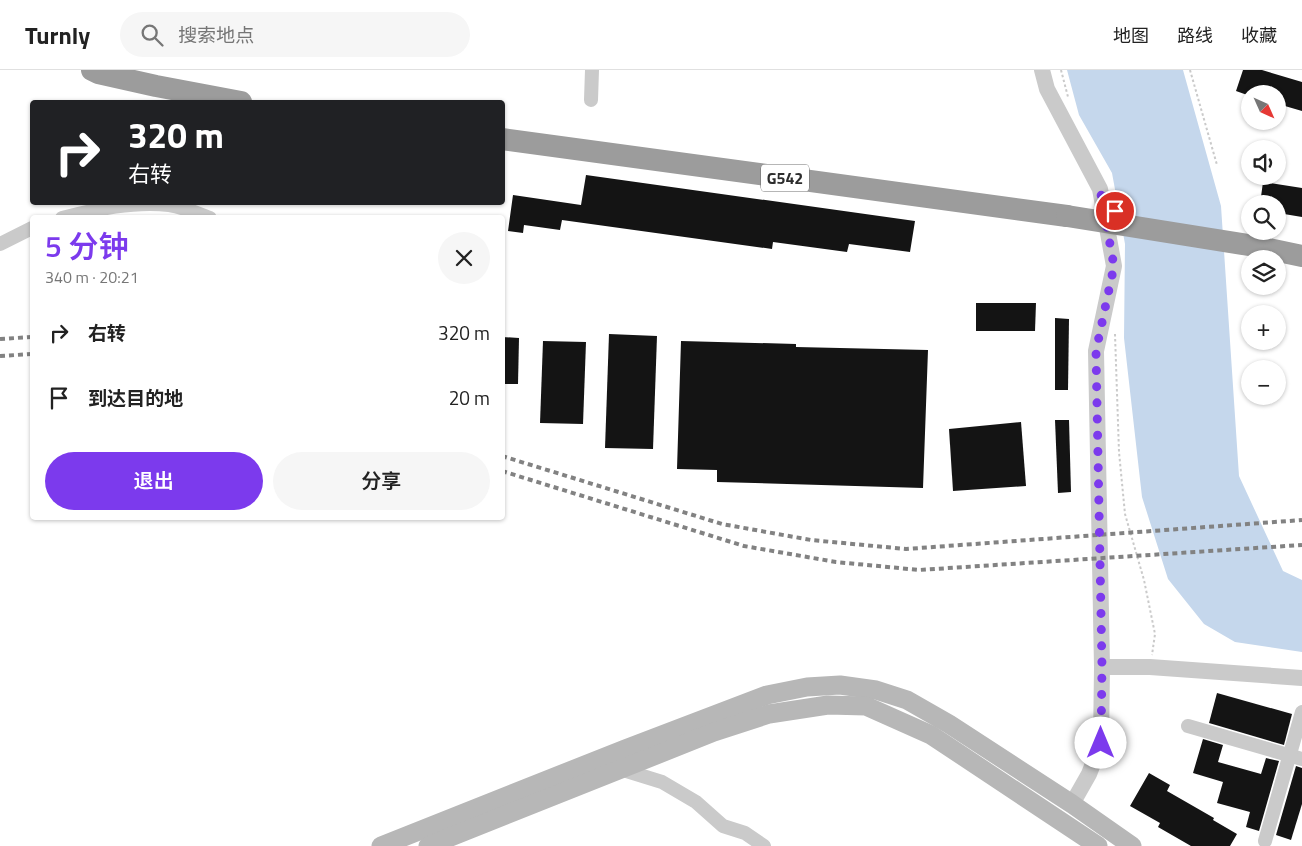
<!DOCTYPE html>
<html lang="zh">
<meta charset="utf-8">
<style>
body{margin:0;font-family:"Titillium Web","Noto Sans SC",sans-serif;background:#f6f6f6;color:#222;height:100vh;display:flex;flex-direction:column;font-size:19px;white-space:nowrap}
*{box-sizing:border-box;margin:0}
p{font-size:16px;color:#767676}
.icon{flex:none;width:28px;height:28px;fill:none;stroke:currentColor;stroke-width:2;stroke-linecap:round;stroke-linejoin:round}
.map{position:relative;flex:1;overflow:hidden}
.side{position:absolute;left:30px;top:145px;width:475px;height:305px;display:flex;flex-direction:column;background:#fff;border-radius:5px;box-shadow:0 1px 4px #0004}
.side>*{flex:none}
.banner{position:absolute;left:30px;top:30px;width:475px;height:105px;border-radius:5px;box-shadow:0 1px 4px #0004;background:#202124;color:#fff;overflow:hidden}
.needle{width:32px;rotate:135deg}
.buttons{position:absolute;left:1241px;top:15px;display:grid;gap:10px}
.buttons a{display:grid;place-items:center;width:45px;height:45px;border-radius:50%;background:#fff;box-shadow:0 1px 4px #0004;font-size:25px}
.pin{position:absolute;display:grid;place-items:center;width:42px;height:42px;color:#fff;margin:-21px;border:2px solid #fff;border-radius:50%;box-shadow:0 1px 5px #0007}
.me{position:absolute;width:55px;margin:-28px;rotate:0deg;stroke-linejoin:round;filter:drop-shadow(0 0 4px #0008)}
.turn{display:flex;align-items:center;gap:18px;height:105px;padding:0 15px;font-size:22px}
.turn .icon{width:65px;height:65px;stroke-width:2.5}
.turn b{display:block;font-size:35px;line-height:42px}
.round{display:grid;place-items:center;flex:none;width:52px;height:52px;border-radius:26px;background:#f6f6f6}
.head{display:flex;align-items:center;justify-content:space-between;height:85px;padding:0 15px}
h1{font-size:30px;font-weight:600;line-height:38px;color:#7c3aed}
.button{display:flex;gap:10px;margin-top:auto;padding:10px 15px}
.button a{flex:1;height:58px;border-radius:30px;background:#7c3aed;color:#fff;font-size:20px;font-weight:600;line-height:58px;text-align:center}
.button a+a{background:#f6f6f6;color:#222}
ul{padding:0;list-style:none}
li{display:flex;align-items:center;gap:15px;height:65px;padding:0 15px}
li div{flex:1}
li b{display:block;font-size:19px}
li em{font-style:normal}
header{display:flex;align-items:center;gap:30px;box-sizing:border-box;height:70px;padding:0 25px;background:#fff;border-bottom:1px solid #e0e0e0}
header strong{font-size:24px}
nav{display:flex;gap:28px;margin-inline-start:auto;font-size:18px}
.search{width:350px;height:45px;background:#f6f6f6;display:flex;align-items:center;gap:12px;box-sizing:border-box;padding:0 18px;border-radius:28px;color:#767676;font-size:19px}
.map>svg:first-child{display:block}
</style>
<header>
<strong>Turnly</strong>
<div class="search"><svg class="icon" aria-label="search" viewBox="0 0 24 24"><circle cx="10" cy="10" r="6"/><path d="M15 15l6 6"/></svg>搜索地点</div>
<nav><a>地图</a><a>路线</a><a>收藏</a></nav>
</header>
<div class="map">
<svg width="1302" height="776" viewBox="0 0 1302 776">
<rect width="100%" height="100%" fill="#fff"/>
<path fill="#c5d7ec" d="M 1067,0 L 1183,0 L 1221,136 L 1239,406 L 1283,501 L 1302,510 L 1302,582 L 1235,572 L 1204,554 L 1168,509 L 1142,427 L 1124,268 L 1125,174 L 1112,103 L 1079,45 Z"/>
<g fill="#141414">
<path d="M 1243,0 L 1262,0 L 1302,12 L 1302,41 L 1278,34 L 1278,24 L 1250,24 L 1250,26 L 1236,21 Z"/>
<path d="M 586,105 L 915,151 L 910,182 L 849,174 L 847,182 L 773,172 L 772,179 L 562,150 L 560,160 L 524,155 L 523,163 L 508,161 L 513,125 L 581,135 Z"/>
<path d="M 1263,112 L 1302,118 L 1302,147 L 1278,143 L 1278,134 L 1260,134 Z"/>
<path d="M 976,233 L 1036,233 L 1035,261 L 976,261 Z"/>
<path d="M 1055,248 L 1069,249 L 1068,320 L 1055,320 Z"/>
<path d="M 609,264 L 657,266 L 653,379 L 605,378 Z"/>
<path d="M 502,267 L 519,268 L 518,314 L 502,314 Z"/>
<path d="M 543,271 L 586,272 L 583,354 L 540,353 Z"/>
<path d="M 681,271 L 796,274 L 796,277 L 928,280 L 923,418 L 717,412 L 717,400 L 677,399 Z"/>
<path d="M 1055,350 L 1069,350 L 1071,422 L 1058,423 Z"/>
<path d="M 1021,352 L 1026,416 L 953,421 L 949,359 Z"/>
<path d="M 1217,623 L 1292,644 L 1284,675 L 1209,653 Z"/>
<path d="M 1203,669 L 1223,675 L 1218,692 L 1261,704 L 1266,688 L 1279,691 L 1259,761 L 1246,757 L 1250,742 L 1217,733 L 1223,712 L 1193,703 Z"/>
<path d="M 1296,696 L 1302,698 L 1302,734 L 1291,770 L 1276,765 Z"/>
<path d="M 1149,703 L 1170,715 L 1167,721 L 1214,748 L 1213,750 L 1237,764 L 1230,776 L 1191,776 L 1158,757 L 1160,753 L 1130,736 Z"/>
</g>
<g fill="none" stroke-linecap="round" stroke-linejoin="round">
<g stroke="#cacaca" stroke-width="2" stroke-dasharray="2.5 2.5" stroke-linecap="butt">
<path d="M 1061,0 L 1068,27"/>
<path d="M 1190,0 L 1217,95"/>
<path d="M 1115,264 L 1119,382 L 1125,444 L 1144,510 L 1155,564 L 1152,585"/>
</g>
<g stroke="#cacaca" stroke-width="14">
<path d="M 591,30 L 592,0"/>
<path d="M 62,148 C 96,139 134,131 169,135 C 183,137 197,143 210,148"/>
<path d="M 0,174 L 32,158"/>
<path d="M 1188,656 L 1302,689"/>
<path d="M 620,699 L 662,712 L 696,732 L 723,756 L 745,763 L 764,776"/>
<path d="M 1265,771 L 1302,642"/>
</g>
<g stroke="#cacaca" stroke-width="16">
<path d="M 1042,0 L 1047,19 L 1100,119 L 1114,196 L 1096,281 L 1102,597 L 1101,673 L 1089,704 L 1072,734"/>
<path d="M 1102,597 L 1150,597 L 1302,608"/>
</g>
<g stroke="#b7b7b7" stroke-width="19">
<path d="M 381,776 L 625,679 L 767,625 L 807,617 L 840,615 L 876,620 L 907,630 L 949,654 L 1072,734 L 1132,776"/>
<path d="M 428,776 L 714,662 L 769,644 L 828,635 L 866,636 L 931,665 L 1098,776"/>
</g>
<g stroke="#9c9c9c" stroke-width="22">
<path d="M 92,0 L 98,3 L 156,16 L 241,32"/>
<path d="M 502,69 L 1067,146"/>
<path d="M 1255,176 L 1302,186"/>
</g>
<g stroke="#828282" stroke-width="4" stroke-dasharray="5 4" stroke-linecap="butt">
<path d="M 0,269 L 32,267"/>
<path d="M 0,286 L 32,284"/>
<path d="M 502,386 L 722,454 L 811,470 L 906,479 L 1302,450"/>
<path d="M 502,401 L 744,476 L 836,492 L 919,500 L 1302,475"/>
</g>
<path stroke="#9c9c9c" stroke-width="22" d="M 1067,146 L 1255,176"/>
</g>
<g fill="none" stroke-linecap="round" stroke-linejoin="round">
<path stroke="#7c3aed" stroke-width="9" stroke-dasharray="0 16.2" d="M 1101,673 L 1102,596 L 1096,281 L 1114,196 L 1100,119 L 1115,141"/>
</g>
<g text-anchor="middle" dominant-baseline="central" stroke-width="5" stroke-linejoin="round" paint-order="stroke">
<rect fill="#fff" stroke="#6c6c6c" stroke-width="1" x="761" y="94.5" width="48" height="27" rx="4"/>
<g font-size="16" font-weight="bold" fill="#2d2d2d">
<text x="785" y="108">G542</text>
</g>
</g>
</svg>
<div class="buttons">
<a><svg class="needle" viewBox="-14 -14 28 28"><path d="M0-13l5 13h-10z" fill="#e53935"/><path d="M0 13l5-13h-10z" fill="#767676"/></svg></a>
<a><svg class="icon" aria-label="sound" viewBox="0 0 24 24"><path d="M4 9h4l5-4v14l-5-4H4zM17 9q2 3 0 6"/></svg></a>
<a><svg class="icon" aria-label="search" viewBox="0 0 24 24"><circle cx="10" cy="10" r="6"/><path d="M15 15l6 6"/></svg></a>
<a><svg class="icon" aria-label="layers" viewBox="0 0 24 24"><path d="M12 4l9 5-9 5-9-5zM3 14l9 5 9-5"/></svg></a>
<a>+</a>
<a>−</a>
</div>
<div class="pin" style="left:1115px;top:141px;background:#d93025"><svg class="icon" aria-label="arrive" viewBox="0 0 24 24"><path d="M6 21V4h12l-3 4 3 4H6"/></svg></div>
<svg class="me" style="left:1101px;top:673px" viewBox="-20 -20 40 40"><circle r="19" fill="#fff"/><path d="M0-13L10 11 0 6-10 11z" fill="#7c3aed"/></svg>
<div class="banner">
<div class="turn"><svg class="icon" aria-label="right" viewBox="0 0 24 24"><path d="M7 20v-9h11M14 6l5 5-5 5"/></svg><div><b>320 m</b>右转</div></div>
</div>
<section class="side">
<div class="head"><div><h1>5 分钟</h1><p>340 m · 20:21</p></div><a class="round"><svg class="icon" aria-label="close" viewBox="0 0 24 24"><path d="M6 6l12 12M18 6L6 18"/></svg></a></div>
<ul>
<li><svg class="icon" aria-label="right" viewBox="0 0 24 24"><path d="M7 20v-9h11M14 6l5 5-5 5"/></svg><div><b>右转</b></div><em>320 m</em></li>
<li><svg class="icon" aria-label="arrive" viewBox="0 0 24 24"><path d="M6 21V4h12l-3 4 3 4H6"/></svg><div><b>到达目的地</b></div><em>20 m</em></li>
</ul>
<div class="button"><a>退出</a><a>分享</a></div>
</section>
</div>
